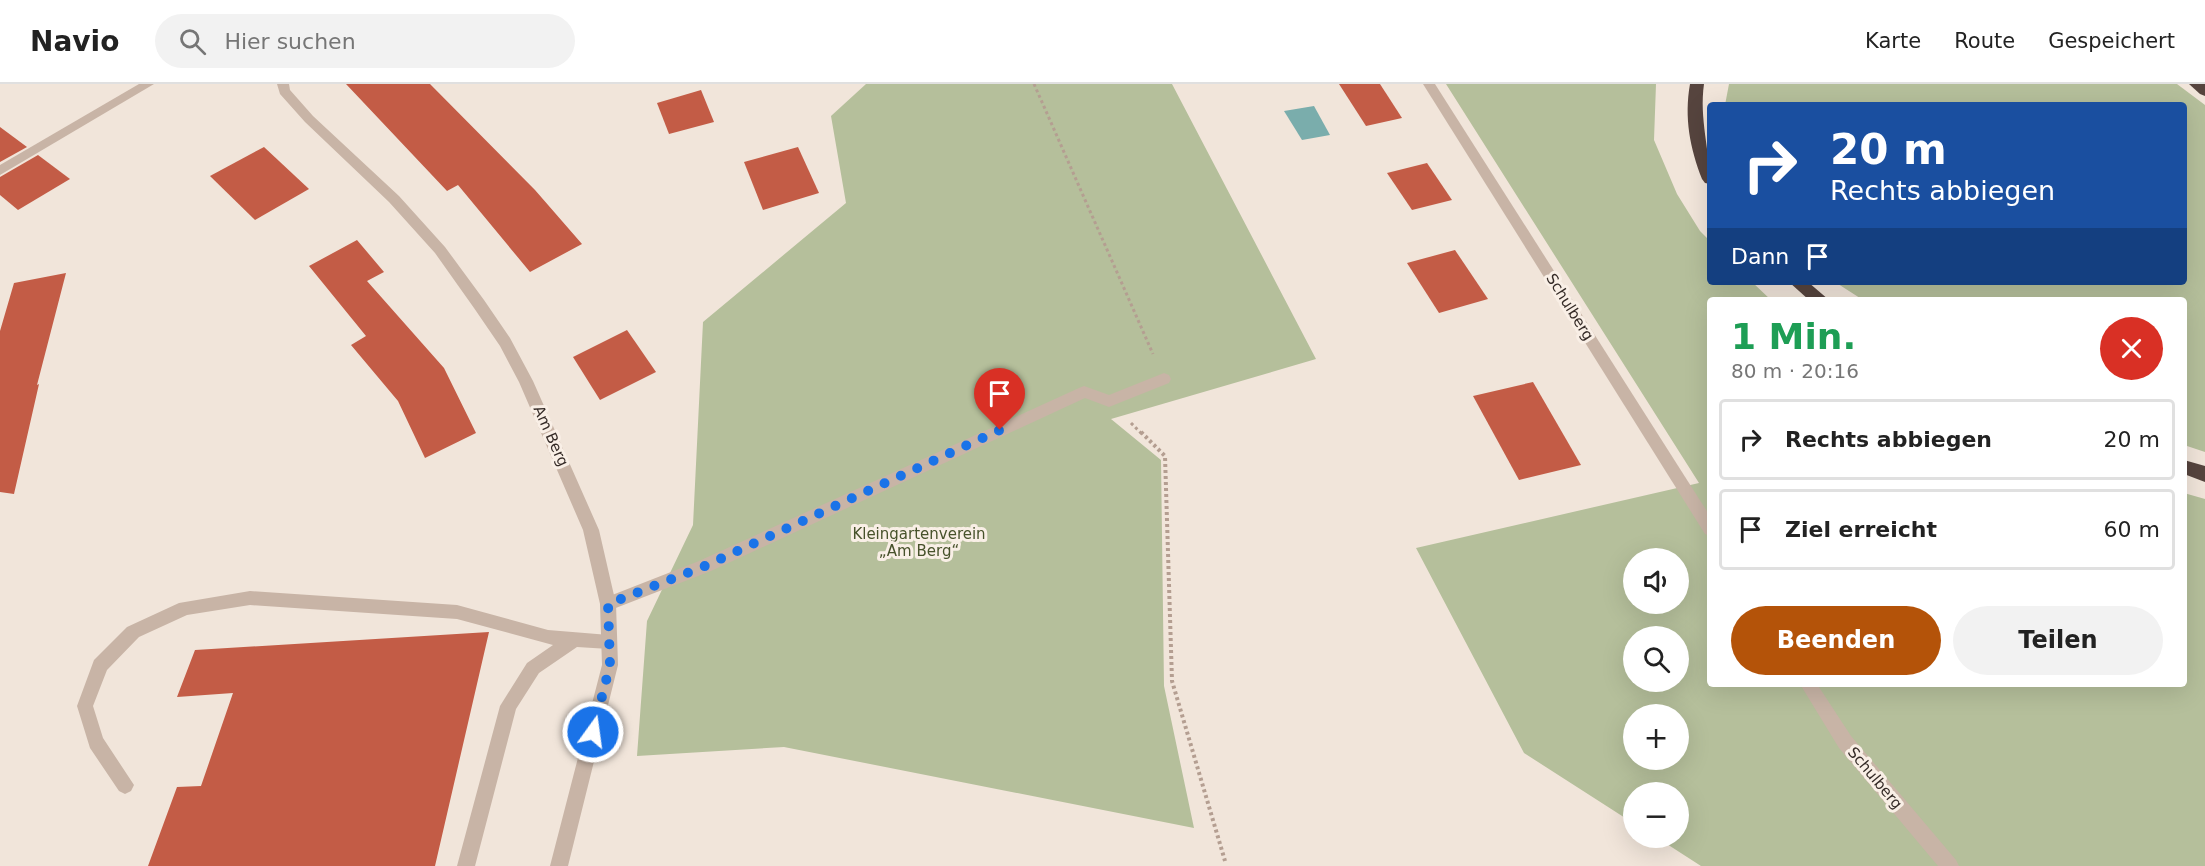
<!DOCTYPE html>
<html lang="de">
<meta charset="utf-8">
<style>
body{margin:0;font-family:"DejaVu Sans",sans-serif;background:#f2f2f2;color:#222;height:100vh;display:flex;flex-direction:column;font-size:22px;white-space:nowrap}
*{box-sizing:border-box;margin:0}
p{font-size:20px;color:#767676}
.icon{flex:none;width:33px;height:33px;fill:none;stroke:currentColor;stroke-width:2;stroke-linecap:round;stroke-linejoin:round}
.map{position:relative;flex:1;overflow:hidden}
.side{position:absolute;left:1707px;top:213px;width:480px;height:390px;display:flex;flex-direction:column;background:#fff;border-radius:6px;box-shadow:0 6px 24px #0002}
.side>*{flex:none}
.guide{position:absolute;left:1707px;top:18px;width:480px;height:183px;border-radius:6px;box-shadow:0 6px 24px #0002;background:#1a4fa0;color:#fff;overflow:hidden}
.fabs{position:absolute;left:1623px;top:464px;display:grid;gap:12px}
.fabs a{display:grid;place-items:center;width:66px;height:66px;border-radius:50%;background:#fff;box-shadow:0 6px 24px #0002;font-size:30px}
.pin{position:absolute;display:grid;place-items:center;width:51px;height:51px;color:#fff;margin:-62px -26px;border-radius:50% 50% 50% 0;rotate:-45deg;box-shadow:0 0 6px #0007}
.pin .icon{rotate:45deg}
.me{position:absolute;width:66px;margin:-33px;rotate:14deg;stroke-linejoin:round;filter:drop-shadow(0 0 4px #0008)}
.turn{display:flex;align-items:center;gap:21px;height:126px;padding:0 24px;font-size:27px}
.turn .icon{width:78px;height:78px;stroke-width:2.5}
.turn b{display:block;font-size:42px;line-height:51px}
.then{display:flex;align-items:center;height:57px;padding:0 24px;background:#0003;gap:12px;font-size:22px}
.round{display:grid;place-items:center;flex:none;width:63px;height:63px;border-radius:32px;background:#f2f2f2}
.headline{display:flex;align-items:center;justify-content:space-between;height:102px;padding:0 24px}
h1{font-size:36px;font-weight:700;line-height:45px;color:#1e9e55}
.cta{display:flex;gap:12px;margin-top:auto;padding:12px 24px}
.cta a{flex:1;height:69px;border-radius:36px;background:#b45309;color:#fff;font-size:24px;font-weight:700;line-height:69px;text-align:center}
.cta a+a{background:#f2f2f2;color:#222}
ul{padding:0;list-style:none}
li{display:flex;align-items:center;gap:18px;height:81px;margin:0 12px 9px;padding:0 12px;border:3px solid #e0e0e0;border-radius:6px}
li div{flex:1}
li b{display:block;font-size:22px}
li em{font-style:normal}
header{display:flex;align-items:center;gap:36px;box-sizing:border-box;height:84px;padding:0 30px;background:#fff;border-bottom:2px solid #e0e0e0}
header strong{font-size:28px}
nav{display:flex;gap:33px;margin-inline-start:auto;font-size:21px}
.search{width:420px;height:54px;background:#f2f2f2;display:flex;align-items:center;gap:15px;box-sizing:border-box;padding:0 21px;border-radius:33px;color:#767676;font-size:22px}
.map>svg:first-child{display:block}
</style>
<header>
<strong>Navio</strong>
<div class="search"><svg class="icon" aria-label="search" viewBox="0 0 24 24"><circle cx="10" cy="10" r="6"/><path d="M15 15l6 6"/></svg>Hier suchen</div>
<nav><a>Karte</a><a>Route</a><a>Gespeichert</a></nav>
</header>
<div class="map">
<svg width="2205" height="782" viewBox="0 0 2205 782">
<rect width="100%" height="100%" fill="#f1e5da"/>
<g fill="#b5bf9b" fill-rule="evenodd">
<path d="M 866,0 L 1172,0 L 1316,275 L 1111,335 L 1161,376 L 1164,602 L 1194,744 L 784,663 L 637,672 L 647,537 L 693,441 L 703,238 L 846,119 L 831,32 Z"/>
<path d="M 1446,0 L 1656,0 L 1654,56 L 1677,110 L 1700,147 L 1710,157 L 1710,198 L 1752,198 L 1771,216 L 1710,216 L 1710,600 L 2184,600 L 2184,409 L 2205,415 L 2205,782 L 1701,782 L 1656,753 L 1678,753 L 1678,708 L 1634,708 L 1633,739 L 1524,669 L 1416,464 L 1699,399 ZM 1634,474 L 1678,474 L 1678,519 L 1634,519 ZM 1634,552 L 1678,552 L 1678,597 L 1634,597 ZM 1634,630 L 1678,630 L 1678,675 L 1634,675 Z"/>
<path d="M 1729,0 L 2177,0 L 2205,21 L 2205,368 L 2184,361 L 2184,216 L 1863,216 L 1835,198 L 2184,198 L 2184,21 L 1725,21 Z"/>
</g>
<path fill="#7aadac" d="M 1314,22 L 1330,51 L 1302,56 L 1284,27 Z"/>
<g fill="#c35c46">
<path d="M 346,0 L 430,0 L 535,106 L 582,160 L 530,188 L 458,101 L 447,107 Z"/>
<path d="M 1339,0 L 1380,0 L 1402,34 L 1366,42 Z"/>
<path d="M 701,6 L 714,38 L 669,50 L 657,19 Z"/>
<path d="M 0,43 L 27,63 L 0,78 Z"/>
<path d="M 264,63 L 309,105 L 255,136 L 210,92 Z"/>
<path d="M 798,63 L 819,109 L 763,126 L 744,78 Z"/>
<path d="M 38,71 L 70,95 L 18,126 L 0,111 L 0,93 Z"/>
<path d="M 1427,79 L 1452,116 L 1412,126 L 1387,89 Z"/>
<path d="M 357,156 L 384,188 L 367,197 L 444,284 L 476,349 L 425,374 L 398,317 L 351,261 L 366,252 L 309,182 Z"/>
<path d="M 1455,166 L 1488,215 L 1439,229 L 1407,179 Z"/>
<path d="M 66,189 L 37,301 L 39,300 L 14,410 L 0,408 L 0,247 L 14,199 Z"/>
<path d="M 627,246 L 656,288 L 600,316 L 573,273 Z"/>
<path d="M 1533,298 L 1581,381 L 1519,396 L 1473,312 Z"/>
<path d="M 489,548 L 435,782 L 148,782 L 177,703 L 201,702 L 233,609 L 177,613 L 195,566 Z"/>
</g>
<g fill="none" stroke-linecap="round" stroke-linejoin="round">
<g stroke="#b49e91" stroke-width="3" stroke-dasharray="3 3" stroke-linecap="butt">
<path d="M 1034,0 L 1153,270"/>
<path d="M 1131,339 L 1142,350"/>
</g>
<path stroke="#b49e91" stroke-width="4" stroke-dasharray="3 3" stroke-linecap="butt" d="M 1141,348 L 1165,372 L 1172,597 L 1225,777"/>
<g fill="#c8b4a6" fill-rule="evenodd">
<path d="M 1164,289 L 1169,291 L 1171,295 L 1169,299 L 1109,323 L 1085,314 L 711,487 L 608,527 L 602,525 L 600,520 L 602,515 L 699,477 L 1079,304 L 1084,302 L 1109,311 Z"/>
<path d="M 250,507 L 457,521 L 548,546 L 609,551 L 615,553 L 617,558 L 615,563 L 609,565 L 577,563 L 539,589 L 516,625 L 475,782 L 457,782 L 500,622 L 527,579 L 553,561 L 457,535 L 250,521 L 187,531 L 139,553 L 107,586 L 93,622 L 103,654 L 134,701 L 131,707 L 125,710 L 119,707 L 90,664 L 77,622 L 94,576 L 127,543 L 179,519 Z"/>
</g>
<g fill="#c8b4a6" fill-rule="evenodd">
<path d="M 139,0 L 154,0 L 0,91 L 0,81 Z"/>
<path d="M 1423,0 L 1435,0 L 1710,432 L 1710,452 L 1705,450 Z"/>
<path d="M 1800,600 L 1817,600 L 1851,652 L 1956,776 L 1959,782 L 1938,782 L 1839,664 Z"/>
</g>
<path fill="#c8b4a6" fill-rule="evenodd" d="M 277,0 L 289,0 L 290,6 L 313,32 L 399,112 L 445,163 L 484,216 L 510,254 L 533,297 L 599,446 L 616,520 L 618,581 L 568,782 L 550,782 L 602,581 L 600,520 L 583,446 L 519,298 L 500,262 L 474,224 L 435,169 L 389,118 L 305,38 L 280,10 Z"/>
<g fill="#56443e" fill-rule="evenodd">
<path d="M 1690,0 L 1704,0 C 1699,35 1710,66 1710,100 L 1705,99 L 1702,95 C 1690,64 1684,34 1690,0 Z"/>
<path d="M 2189,0 L 2205,0 L 2205,12 L 2200,10 Z"/>
<path d="M 1789,198 L 1808,198 L 1829,216 L 1809,216 Z"/>
<path d="M 2184,376 L 2205,382 L 2205,398 L 2184,390 Z"/>
</g>
</g>
<g fill="none" stroke-linecap="round" stroke-linejoin="round">
<path stroke="#1a73e8" stroke-width="10" stroke-dasharray="0 18" d="M 593,648 L 610,581 L 608,520 L 705,482 L 1000,346"/>
</g>
<g text-anchor="middle" dominant-baseline="central" stroke-width="6" stroke-linejoin="round" paint-order="stroke">
<g font-size="15" fill="#352b27" stroke="#f9efe6">
<text transform="translate(1570 223) rotate(58)">Schulberg</text>
<text transform="translate(551 352) rotate(66)">Am Berg</text>
<text transform="translate(1875 694) rotate(50)">Schulberg</text>
</g>
<g font-size="15" fill="#47522b" stroke="#f9efe6">
<text x="919" y="450">Kleingartenverein<tspan x="919" dy="17">„Am Berg“</tspan></text>
</g>
</g>
</svg>
<div class="fabs">
<a><svg class="icon" aria-label="sound" viewBox="0 0 24 24"><path d="M4 9h4l5-4v14l-5-4H4zM17 9q2 3 0 6"/></svg></a>
<a><svg class="icon" aria-label="search" viewBox="0 0 24 24"><circle cx="10" cy="10" r="6"/><path d="M15 15l6 6"/></svg></a>
<a>+</a>
<a>−</a>
</div>
<div class="pin" style="left:1000px;top:346px;background:#d93025"><svg class="icon" aria-label="arrive" viewBox="0 0 24 24"><path d="M6 21V4h12l-3 4 3 4H6"/></svg></div>
<svg class="me" style="left:593px;top:648px" viewBox="-20 -20 40 40"><circle r="17" fill="#1a73e8" stroke="#fff" stroke-width="3"/><path d="M0-11L8 9 0 5-8 9z" fill="#fff"/></svg>
<div class="guide">
<div class="turn"><svg class="icon" aria-label="right" viewBox="0 0 24 24"><path d="M7 20v-9h11M14 6l5 5-5 5"/></svg><div><b>20 m</b>Rechts abbiegen</div></div>
<div class="then">Dann<svg class="icon" aria-label="arrive" viewBox="0 0 24 24"><path d="M6 21V4h12l-3 4 3 4H6"/></svg></div>
</div>
<section class="side">
<div class="headline"><div><h1>1 Min.</h1><p>80 m · 20:16</p></div><a class="round" style="background:#d93025;color:#fff"><svg class="icon" aria-label="close" viewBox="0 0 24 24"><path d="M6 6l12 12M18 6L6 18"/></svg></a></div>
<ul>
<li><svg class="icon" aria-label="right" viewBox="0 0 24 24"><path d="M7 20v-9h11M14 6l5 5-5 5"/></svg><div><b>Rechts abbiegen</b></div><em>20 m</em></li>
<li><svg class="icon" aria-label="arrive" viewBox="0 0 24 24"><path d="M6 21V4h12l-3 4 3 4H6"/></svg><div><b>Ziel erreicht</b></div><em>60 m</em></li>
</ul>
<div class="cta"><a>Beenden</a><a>Teilen</a></div>
</section>
</div>
